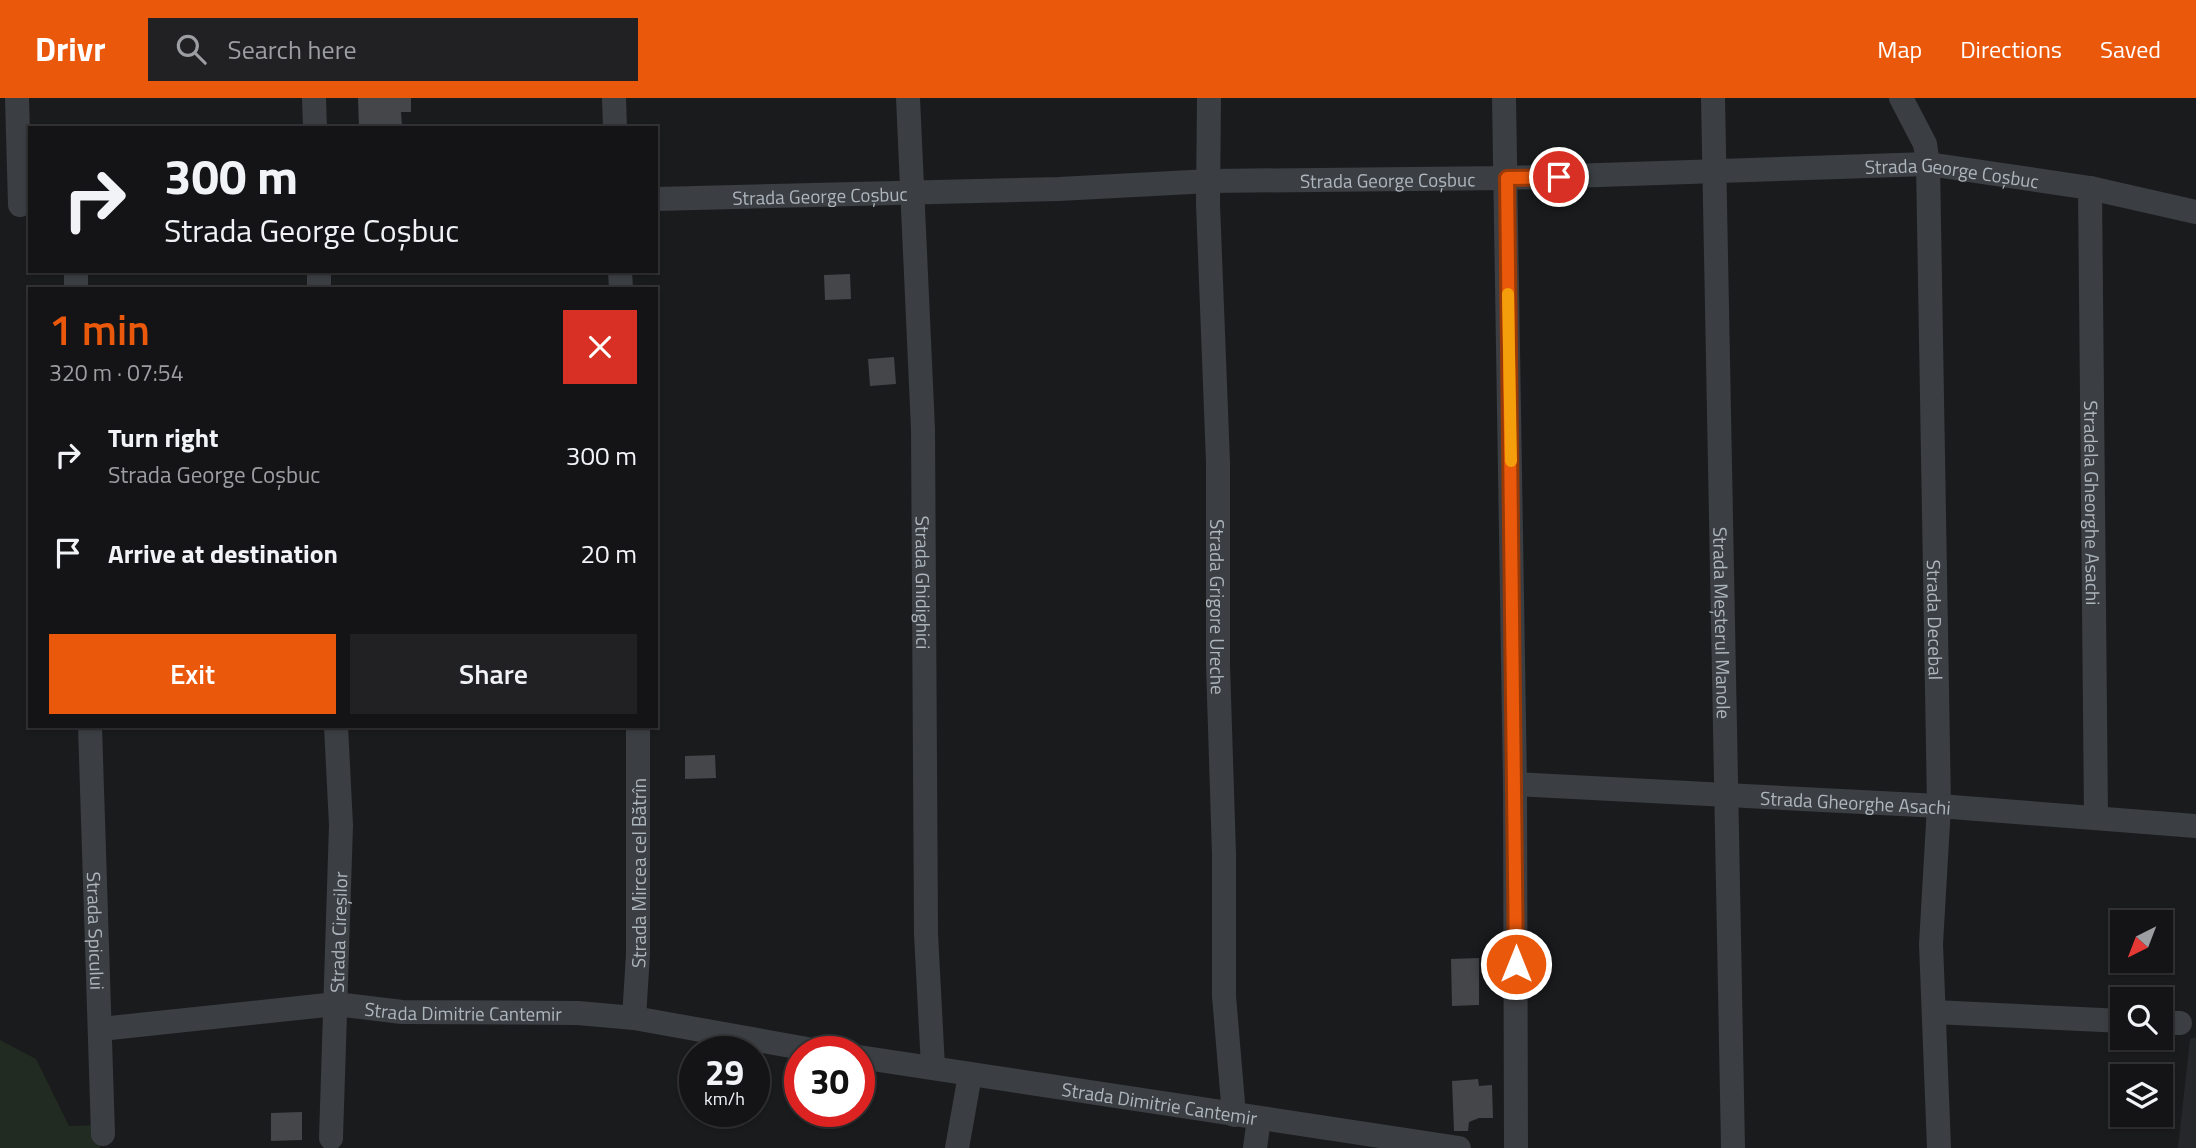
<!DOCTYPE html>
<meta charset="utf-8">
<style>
body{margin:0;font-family:"Titillium Web",sans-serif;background:#212123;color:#f1f3f6;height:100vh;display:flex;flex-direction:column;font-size:26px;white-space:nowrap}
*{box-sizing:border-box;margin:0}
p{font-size:23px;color:#9d9ea1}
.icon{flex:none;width:38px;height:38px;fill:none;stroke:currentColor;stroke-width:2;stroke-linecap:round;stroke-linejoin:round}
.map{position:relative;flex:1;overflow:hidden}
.panel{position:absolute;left:28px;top:189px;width:630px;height:441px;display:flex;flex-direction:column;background:#141416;border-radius:0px;box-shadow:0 2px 5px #0004,0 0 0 2px #333335}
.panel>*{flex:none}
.top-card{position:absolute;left:28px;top:28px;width:630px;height:147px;border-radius:0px;box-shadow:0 2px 5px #0004,0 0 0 2px #333335;background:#141416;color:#f1f3f6;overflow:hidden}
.needle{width:46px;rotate:222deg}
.controls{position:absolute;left:2110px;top:812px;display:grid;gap:14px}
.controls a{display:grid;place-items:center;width:63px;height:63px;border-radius:0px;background:#141416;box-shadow:0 2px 5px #0004,0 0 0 2px #333335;font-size:35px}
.speed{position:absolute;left:679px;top:938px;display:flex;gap:14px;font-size:35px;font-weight:700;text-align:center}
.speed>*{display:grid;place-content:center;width:91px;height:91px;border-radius:50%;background:#141416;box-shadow:0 2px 5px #0004,0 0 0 2px #333335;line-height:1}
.speed small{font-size:18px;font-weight:400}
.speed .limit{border:10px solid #d22;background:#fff;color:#111}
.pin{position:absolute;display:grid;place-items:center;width:60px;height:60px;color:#fff;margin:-30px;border:4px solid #fff;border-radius:50%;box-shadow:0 2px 7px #0007}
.me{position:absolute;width:77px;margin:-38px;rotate:0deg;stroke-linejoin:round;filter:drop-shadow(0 0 5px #0008)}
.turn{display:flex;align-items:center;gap:24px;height:147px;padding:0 21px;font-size:32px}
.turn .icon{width:91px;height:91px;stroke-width:2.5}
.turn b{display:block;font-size:49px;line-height:60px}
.round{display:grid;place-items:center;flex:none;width:74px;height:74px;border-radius:0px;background:#212123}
.overview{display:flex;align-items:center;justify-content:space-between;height:119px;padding:0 21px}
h1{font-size:42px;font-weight:600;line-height:52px;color:#ea580c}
.button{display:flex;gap:14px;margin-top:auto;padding:14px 21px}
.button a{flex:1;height:80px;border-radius:0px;background:#ea580c;color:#fff;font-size:28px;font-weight:600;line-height:80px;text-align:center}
.button a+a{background:#212123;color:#f1f3f6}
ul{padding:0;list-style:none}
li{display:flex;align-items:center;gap:21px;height:98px;padding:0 21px}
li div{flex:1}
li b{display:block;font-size:26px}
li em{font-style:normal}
header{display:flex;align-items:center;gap:42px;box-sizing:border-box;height:98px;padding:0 35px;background:#ea580c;color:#fff}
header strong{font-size:33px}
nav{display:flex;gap:38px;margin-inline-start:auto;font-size:24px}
.search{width:490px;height:63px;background:#212123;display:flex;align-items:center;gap:18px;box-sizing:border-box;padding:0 24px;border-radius:0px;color:#9d9ea1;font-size:26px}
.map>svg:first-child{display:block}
</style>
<header>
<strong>Drivr</strong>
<div class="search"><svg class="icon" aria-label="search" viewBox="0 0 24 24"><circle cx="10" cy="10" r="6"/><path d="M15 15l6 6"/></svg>Search here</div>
<nav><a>Map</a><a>Directions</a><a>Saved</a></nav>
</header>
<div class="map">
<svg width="2196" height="1050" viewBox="0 0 2196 1050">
<rect width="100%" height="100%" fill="#1a1b1d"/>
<path fill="#26272a" d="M 2196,939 L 2196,1050 L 2178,1050 L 2190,941 Z"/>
<path fill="#222b22" d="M 0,942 L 36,961 L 69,1028 L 99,1027 L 100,1050 L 0,1050 Z"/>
<g fill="#44464a">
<path d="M 358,0 L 411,0 L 411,14 L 401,14 L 402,28 L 359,29 Z"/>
<path d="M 850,176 L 851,201 L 825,202 L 824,177 Z"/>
<path d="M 894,259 L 896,286 L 870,288 L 868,261 Z"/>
<path d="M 715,657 L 716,680 L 685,681 L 685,658 Z"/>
<path d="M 1479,860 L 1479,907 L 1452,908 L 1451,861 Z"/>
<path d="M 1478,981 L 1479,988 L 1492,987 L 1493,1020 L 1479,1020 L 1469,1024 L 1468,1033 L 1454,1033 L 1452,983 Z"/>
<path d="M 302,1014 L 302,1042 L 271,1043 L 271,1015 Z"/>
</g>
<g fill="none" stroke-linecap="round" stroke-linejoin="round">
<g stroke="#3b3e42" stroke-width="24">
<path d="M 17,0 L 20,107"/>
<path d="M 314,0 L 315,30"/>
<path d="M 614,0 L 615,30"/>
<path id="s1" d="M 908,0 L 923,331 L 926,836 L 933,969"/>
<path id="s2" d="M 1209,0 L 1208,106 L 1218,364 L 1218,567 L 1224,756 L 1224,898 L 1234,1017"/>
<path d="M 1504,0 L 1515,686 L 1516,1050"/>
<path id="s3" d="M 1713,0 L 1733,1050"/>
<path id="s4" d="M 1901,0 L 1925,46 L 1928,66 L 1939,708 L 1931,846 L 1939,1050"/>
<path id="s5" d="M 2090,90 L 2096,718"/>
<path id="s6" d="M 656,101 L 1059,91 L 1210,83 L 1507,80 L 1928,66 L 2090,90 L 2196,114"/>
<path d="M 76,173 L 76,191"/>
<path d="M 620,173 L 621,191"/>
<path d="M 319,191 L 319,173"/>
<path id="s7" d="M 90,628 L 103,1036"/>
<path id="s8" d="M 1515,686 L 1939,708 L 2196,728"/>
<path d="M 1934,914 L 2123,923"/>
<path id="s9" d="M 634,920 L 638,856 L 638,628"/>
<path d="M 2161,925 L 2180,925"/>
<path id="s10" d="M 101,931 L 336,906 L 402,914 L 578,915 L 634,920 L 824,954"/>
<path id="s11" d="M 859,959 L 1459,1050"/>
<path id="s12" d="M 331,1040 L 341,727 L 336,628"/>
<path d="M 957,1050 L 970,977"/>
<path d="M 1255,1050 L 1259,1021"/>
</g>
</g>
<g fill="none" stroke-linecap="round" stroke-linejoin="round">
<g stroke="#983908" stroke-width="18">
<path id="route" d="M 1516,866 L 1507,80 L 1559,79"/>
</g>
<use href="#route" stroke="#ea580c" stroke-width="12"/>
<path stroke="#f59e0b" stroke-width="12" d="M 1508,196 L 1511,363"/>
</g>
<g text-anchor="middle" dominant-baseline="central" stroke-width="5" stroke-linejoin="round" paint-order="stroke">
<g font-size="19" fill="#adb5bd" stroke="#151618">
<text stroke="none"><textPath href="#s6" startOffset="1297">Strada George Coșbuc</textPath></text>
<text stroke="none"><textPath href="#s6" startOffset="732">Strada George Coșbuc</textPath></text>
<text stroke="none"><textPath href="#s6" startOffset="164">Strada George Coșbuc</textPath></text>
<text stroke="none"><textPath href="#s5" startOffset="315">Stradela Gheorghe Asachi</textPath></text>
<text stroke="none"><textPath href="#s1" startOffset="485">Strada Ghidighici</textPath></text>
<text stroke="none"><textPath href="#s2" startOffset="509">Strada Grigore Ureche</textPath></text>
<text stroke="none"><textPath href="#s4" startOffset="528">Strada Decebal</textPath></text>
<text stroke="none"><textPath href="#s3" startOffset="525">Strada Meșterul Manole</textPath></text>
<text stroke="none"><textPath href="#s8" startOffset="341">Strada Gheorghe Asachi</textPath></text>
<text stroke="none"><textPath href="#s9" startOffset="145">Strada Mircea cel Bătrîn</textPath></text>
<text stroke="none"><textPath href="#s7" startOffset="205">Strada Spicului</textPath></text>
<text stroke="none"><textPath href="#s12" startOffset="206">Strada Cireșilor</textPath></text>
<text stroke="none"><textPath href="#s10" startOffset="364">Strada Dimitrie Cantemir</textPath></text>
<text stroke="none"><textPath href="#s11" startOffset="304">Strada Dimitrie Cantemir</textPath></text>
</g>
</g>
</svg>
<div class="controls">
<a><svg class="needle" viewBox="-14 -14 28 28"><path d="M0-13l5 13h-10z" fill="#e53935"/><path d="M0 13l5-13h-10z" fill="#9d9ea1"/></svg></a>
<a><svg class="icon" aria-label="search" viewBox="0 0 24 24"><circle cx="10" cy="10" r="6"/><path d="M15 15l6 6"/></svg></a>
<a><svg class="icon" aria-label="layers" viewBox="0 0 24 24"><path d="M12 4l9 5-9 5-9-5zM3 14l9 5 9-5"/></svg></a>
</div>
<div class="speed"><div>29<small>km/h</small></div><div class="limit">30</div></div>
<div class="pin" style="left:1559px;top:79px;background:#d93025"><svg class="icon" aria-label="arrive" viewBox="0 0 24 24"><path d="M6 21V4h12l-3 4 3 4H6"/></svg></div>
<svg class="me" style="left:1516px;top:866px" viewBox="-20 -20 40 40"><circle r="17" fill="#ea580c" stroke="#fff" stroke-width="3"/><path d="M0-11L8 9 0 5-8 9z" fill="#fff"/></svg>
<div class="top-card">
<div class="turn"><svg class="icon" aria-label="right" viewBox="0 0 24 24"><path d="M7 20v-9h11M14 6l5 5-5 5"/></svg><div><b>300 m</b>Strada George Coșbuc</div></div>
</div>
<section class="panel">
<div class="overview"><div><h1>1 min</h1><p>320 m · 07:54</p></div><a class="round" style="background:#d93025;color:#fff"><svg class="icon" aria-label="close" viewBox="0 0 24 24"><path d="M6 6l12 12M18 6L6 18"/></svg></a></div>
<ul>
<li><svg class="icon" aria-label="right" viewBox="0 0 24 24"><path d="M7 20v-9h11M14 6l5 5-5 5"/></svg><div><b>Turn right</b><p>Strada George Coșbuc</p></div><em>300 m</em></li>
<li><svg class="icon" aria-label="arrive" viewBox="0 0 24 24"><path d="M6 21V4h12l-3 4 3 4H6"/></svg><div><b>Arrive at destination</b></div><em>20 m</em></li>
</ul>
<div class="button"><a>Exit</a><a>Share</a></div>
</section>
</div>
